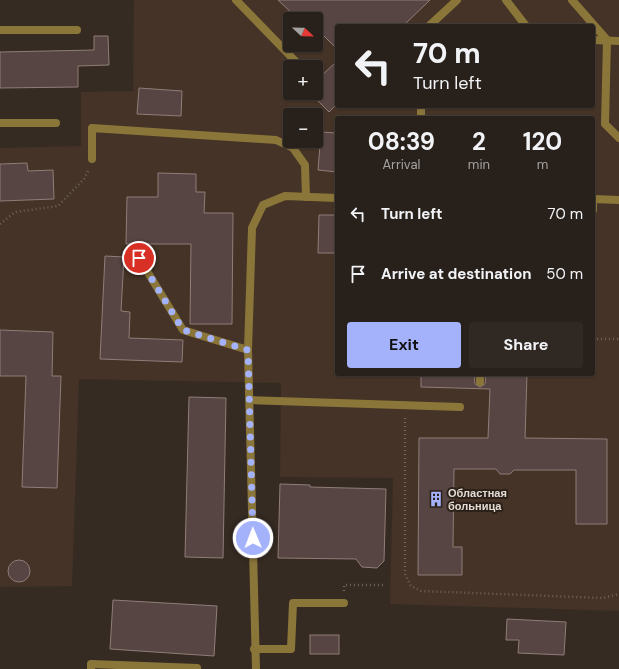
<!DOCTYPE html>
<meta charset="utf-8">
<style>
body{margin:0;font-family:"DM Sans",sans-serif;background:#302823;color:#f1f3f6;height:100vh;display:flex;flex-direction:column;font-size:15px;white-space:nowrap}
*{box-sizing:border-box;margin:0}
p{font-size:13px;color:#a5a3a2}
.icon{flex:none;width:22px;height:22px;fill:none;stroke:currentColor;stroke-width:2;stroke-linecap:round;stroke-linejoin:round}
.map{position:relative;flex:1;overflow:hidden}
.panel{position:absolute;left:335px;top:116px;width:260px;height:260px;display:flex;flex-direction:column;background:#28201a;border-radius:4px;box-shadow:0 1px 3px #0004,0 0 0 1px #443e39}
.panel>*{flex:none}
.guide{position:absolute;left:335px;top:24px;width:260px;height:84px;border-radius:4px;box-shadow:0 1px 3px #0004,0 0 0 1px #443e39;background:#28201a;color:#f1f3f6;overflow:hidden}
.needle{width:26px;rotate:112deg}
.tools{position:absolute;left:283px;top:12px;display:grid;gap:8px}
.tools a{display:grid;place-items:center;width:40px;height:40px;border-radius:4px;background:#28201a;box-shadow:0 1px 3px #0004,0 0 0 1px #443e39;font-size:20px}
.pin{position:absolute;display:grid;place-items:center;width:34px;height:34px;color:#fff;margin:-17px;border:2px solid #fff;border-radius:50%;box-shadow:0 1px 4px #0007}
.me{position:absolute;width:44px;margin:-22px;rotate:359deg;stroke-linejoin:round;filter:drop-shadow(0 0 3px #0008)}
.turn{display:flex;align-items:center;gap:14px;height:84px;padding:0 12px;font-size:18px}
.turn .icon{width:52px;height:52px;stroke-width:2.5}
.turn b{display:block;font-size:28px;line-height:34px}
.eta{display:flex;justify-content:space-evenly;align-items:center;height:68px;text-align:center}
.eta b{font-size:24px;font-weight:700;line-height:28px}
.button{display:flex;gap:8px;margin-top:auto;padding:8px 12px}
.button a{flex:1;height:46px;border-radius:4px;background:#a4b2fc;color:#111;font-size:16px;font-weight:700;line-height:46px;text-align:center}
.button a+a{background:#302823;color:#f1f3f6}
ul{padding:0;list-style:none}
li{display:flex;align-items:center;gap:12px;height:60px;padding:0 12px}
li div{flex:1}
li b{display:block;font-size:15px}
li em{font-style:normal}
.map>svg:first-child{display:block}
</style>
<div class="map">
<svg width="619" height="669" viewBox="0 0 619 669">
<rect width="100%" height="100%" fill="#362b22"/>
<path fill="#443326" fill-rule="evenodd" d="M 134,0 L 619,0 L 619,611 L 390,604 L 393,478 L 280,477 L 281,383 L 79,379 L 72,586 L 0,587 L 0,148 L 81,146 L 81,92 L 133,91 ZM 290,19 L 316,19 L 316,45 L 290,45 ZM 337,26 L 593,26 L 593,106 L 337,106 ZM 290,67 L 316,67 L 316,93 L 290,93 ZM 290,115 L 316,115 L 316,141 L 290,141 ZM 337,118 L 593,118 L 593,374 L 337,374 Z"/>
<g fill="#564542" stroke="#907d79">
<path d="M 278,0 L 430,0 L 403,26 L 337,26 L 337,49 L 316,28 L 316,19 L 298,19 Z"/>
<path d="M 94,36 L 108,36 L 109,65 L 78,66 L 78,87 L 0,88 L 0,52 L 94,50 Z"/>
<path d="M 337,61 L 337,104 L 329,112 L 316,99 L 316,81 Z"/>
<path d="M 139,88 L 182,91 L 181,116 L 137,114 Z"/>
<path d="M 321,132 L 337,133 L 337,172 L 318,170 Z"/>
<path d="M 27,163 L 28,171 L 53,170 L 54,199 L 0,201 L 0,164 Z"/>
<path d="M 158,173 L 196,174 L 196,192 L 205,192 L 204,213 L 233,213 L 232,324 L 190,324 L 191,244 L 126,244 L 127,197 L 158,197 Z"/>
<path d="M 319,215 L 337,215 L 337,253 L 318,253 Z"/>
<path d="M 105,256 L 124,257 L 121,311 L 130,312 L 129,338 L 183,340 L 182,362 L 100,359 Z"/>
<path d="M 0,330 L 53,332 L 52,376 L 61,376 L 57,488 L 22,487 L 26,376 L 0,376 Z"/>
<path d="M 421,374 L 474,374 L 475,384 L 480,387 L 485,384 L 486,374 L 527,374 L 525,438 L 607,439 L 607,524 L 576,524 L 576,470 L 514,470 L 510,474 L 500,474 L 496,469 L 454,469 L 453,547 L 462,547 L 462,575 L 418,575 L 419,438 L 488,438 L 490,389 L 421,387 Z"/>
<path d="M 189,397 L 226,398 L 223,558 L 185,557 Z"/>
<path d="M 280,484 L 310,485 L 310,487 L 386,489 L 384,561 L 377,568 L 362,567 L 356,559 L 278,558 Z"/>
<circle cx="19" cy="571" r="11"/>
<path d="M 113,600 L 217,606 L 214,656 L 110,649 Z"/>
<path d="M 507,619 L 566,622 L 564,655 L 518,653 L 519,640 L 506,640 Z"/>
<rect x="310" y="635" width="29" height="19"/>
</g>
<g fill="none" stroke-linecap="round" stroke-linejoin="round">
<g stroke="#6e645c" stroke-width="2.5" stroke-dasharray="1 3" stroke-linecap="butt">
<path d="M 0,224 L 15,212 L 58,206 L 84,179 L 88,171"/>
<path d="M 593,339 L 619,339"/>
<path d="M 405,418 L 405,574 L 411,586 L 421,591 L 603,598 L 619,594"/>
<path d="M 344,591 L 344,585 L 386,585"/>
</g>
<g stroke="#8b763a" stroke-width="8">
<path d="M 236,0 L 301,67"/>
<path d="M 506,0 L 526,26"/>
<path d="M 572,0 L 607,40 L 605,124 L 619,138"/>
<path d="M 429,26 L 457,0"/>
<path d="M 0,30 L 77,30"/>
<path d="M 593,40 L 619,41"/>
<path d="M 421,106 L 421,118"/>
<path d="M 0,123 L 56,123"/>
<path d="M 92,159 L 92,128 L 276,140 L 293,148 L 305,165 L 306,197"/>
<path d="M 593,199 L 619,200"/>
<path d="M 593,200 L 593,210"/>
<path d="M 139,258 L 183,330 L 248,350"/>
<path d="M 480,374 L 480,382"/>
<path d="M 250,400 L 460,407"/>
<path d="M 254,649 L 291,649 L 293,603 L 344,603"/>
<path d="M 91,669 L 91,664 L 197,668"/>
<path d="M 256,669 L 248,350 L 252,228 L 263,205 L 285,196 L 337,198"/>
</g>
</g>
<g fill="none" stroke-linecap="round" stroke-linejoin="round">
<path stroke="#a4b2fc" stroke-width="7" stroke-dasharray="0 12.6" d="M 139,258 L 183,330 L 248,350 L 253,538"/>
</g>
<defs>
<g id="building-bare" transform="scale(1.2)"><path d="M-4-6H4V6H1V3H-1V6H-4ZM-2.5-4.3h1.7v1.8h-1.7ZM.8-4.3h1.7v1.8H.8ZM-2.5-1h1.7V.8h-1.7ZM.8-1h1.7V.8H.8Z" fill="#a4b2fc" stroke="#2c2118" stroke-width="2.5" paint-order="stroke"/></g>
</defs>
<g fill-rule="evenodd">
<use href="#building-bare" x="436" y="499"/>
</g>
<g text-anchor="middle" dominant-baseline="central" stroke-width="4" stroke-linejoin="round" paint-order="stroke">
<g font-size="11" font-weight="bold" fill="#e4dcd6" stroke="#2c2118" text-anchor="start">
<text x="448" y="493">Областная<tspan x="448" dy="13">больница</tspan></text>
</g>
</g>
</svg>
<div class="tools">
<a><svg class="needle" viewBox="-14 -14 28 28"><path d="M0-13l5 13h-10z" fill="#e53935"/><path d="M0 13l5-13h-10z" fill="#a5a3a2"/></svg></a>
<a>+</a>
<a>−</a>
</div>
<div class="pin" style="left:139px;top:258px;background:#d93025"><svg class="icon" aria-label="arrive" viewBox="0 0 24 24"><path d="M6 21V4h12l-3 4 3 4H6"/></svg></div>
<svg class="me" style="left:253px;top:538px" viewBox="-20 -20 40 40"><circle r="17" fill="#a4b2fc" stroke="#fff" stroke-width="3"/><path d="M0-11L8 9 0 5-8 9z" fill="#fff"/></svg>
<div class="guide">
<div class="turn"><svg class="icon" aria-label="left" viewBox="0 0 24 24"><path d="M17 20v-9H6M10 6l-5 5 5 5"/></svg><div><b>70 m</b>Turn left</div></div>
</div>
<section class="panel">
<div class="eta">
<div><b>08:39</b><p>Arrival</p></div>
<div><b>2</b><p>min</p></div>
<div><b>120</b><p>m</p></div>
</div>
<ul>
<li><svg class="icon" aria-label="left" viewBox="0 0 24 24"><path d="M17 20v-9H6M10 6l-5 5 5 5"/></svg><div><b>Turn left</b></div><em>70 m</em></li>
<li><svg class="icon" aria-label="arrive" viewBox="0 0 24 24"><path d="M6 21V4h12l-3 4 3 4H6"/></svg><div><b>Arrive at destination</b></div><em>50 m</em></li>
</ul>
<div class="button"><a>Exit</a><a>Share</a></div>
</section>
</div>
